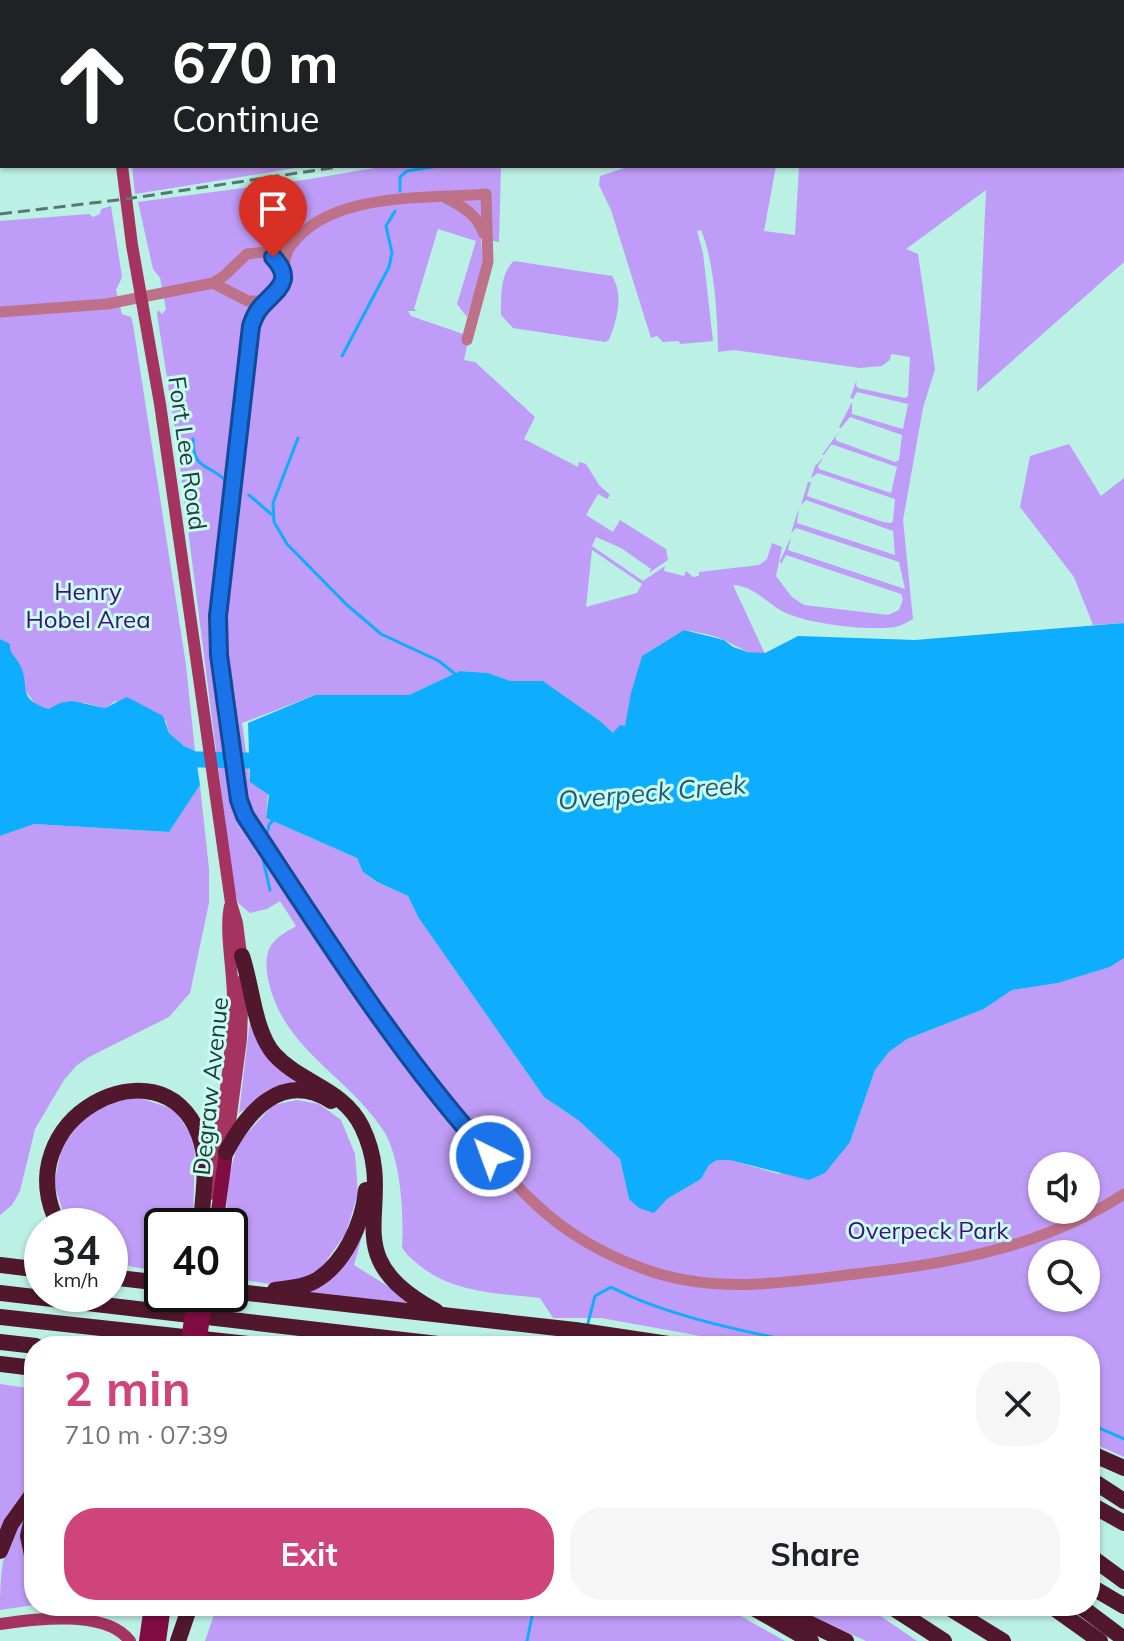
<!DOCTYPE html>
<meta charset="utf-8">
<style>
body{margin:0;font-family:Mulish,sans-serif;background:#f6f6f6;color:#202124;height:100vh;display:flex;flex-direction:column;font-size:30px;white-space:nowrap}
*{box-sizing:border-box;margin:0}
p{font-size:26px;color:#757577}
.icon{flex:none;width:44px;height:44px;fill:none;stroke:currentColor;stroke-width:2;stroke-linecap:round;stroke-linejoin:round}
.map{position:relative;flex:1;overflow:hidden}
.side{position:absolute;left:24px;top:1336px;width:1076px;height:280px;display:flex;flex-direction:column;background:#fff;border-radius:32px;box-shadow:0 2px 6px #0004}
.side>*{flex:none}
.hud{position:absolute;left:0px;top:0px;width:1124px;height:168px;box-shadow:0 2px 6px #0004;background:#202124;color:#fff;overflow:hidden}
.tools{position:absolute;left:1028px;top:1152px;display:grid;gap:16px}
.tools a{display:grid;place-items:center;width:72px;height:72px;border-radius:50%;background:#fff;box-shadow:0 2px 6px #0004;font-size:40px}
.speed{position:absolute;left:24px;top:1208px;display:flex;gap:16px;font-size:40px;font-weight:700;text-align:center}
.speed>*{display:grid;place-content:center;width:104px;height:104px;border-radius:50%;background:#fff;box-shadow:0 2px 6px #0004;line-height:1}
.speed small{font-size:20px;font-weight:400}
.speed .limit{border:4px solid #111;border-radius:12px;background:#fff;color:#111}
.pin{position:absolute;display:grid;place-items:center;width:68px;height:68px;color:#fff;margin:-82px -34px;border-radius:50% 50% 50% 0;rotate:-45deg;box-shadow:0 0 8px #0007}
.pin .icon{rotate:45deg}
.me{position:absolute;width:88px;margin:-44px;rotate:318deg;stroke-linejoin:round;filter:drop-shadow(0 0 6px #0008)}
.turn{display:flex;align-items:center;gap:28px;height:168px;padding:0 40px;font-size:36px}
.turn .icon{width:104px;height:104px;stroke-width:2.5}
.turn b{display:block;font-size:56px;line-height:68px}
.round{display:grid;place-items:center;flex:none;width:84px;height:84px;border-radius:32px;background:#f6f6f6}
.summary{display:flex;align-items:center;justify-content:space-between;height:136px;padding:0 40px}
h1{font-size:48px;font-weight:700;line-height:60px;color:#cf447a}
.cta{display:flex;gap:16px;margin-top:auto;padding:16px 40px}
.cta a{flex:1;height:92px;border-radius:32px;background:#cf447a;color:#fff;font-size:32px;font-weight:700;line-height:92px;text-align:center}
.cta a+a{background:#f6f6f6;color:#202124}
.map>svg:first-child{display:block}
</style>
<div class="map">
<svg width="1124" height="1641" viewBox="0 0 1124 1641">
<rect width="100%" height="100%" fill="#bbf0e5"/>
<g fill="#bf9cf7" fill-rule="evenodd">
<path d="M 893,0 L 1124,0 L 1124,262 L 977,392 L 986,190 L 906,249 L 918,254 L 935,369 L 923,408 L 903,520 L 913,619 C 907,622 901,626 895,627 C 869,631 805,624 782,611 C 764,601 754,586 733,585 L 765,654 C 741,652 742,648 722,639 C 710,634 696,632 684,630 L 642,656 L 625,726 L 613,733 L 600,721 L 543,681 L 511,681 L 488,673 L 460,671 L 409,695 L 315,695 L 242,723 L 250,781 L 268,794 L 266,818 L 357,858 L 363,872 L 376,882 L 408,896 L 418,917 L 544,1097 L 578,1120 L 620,1159 L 629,1199 L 667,1199 L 701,1179 L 709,1165 L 717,1160 L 729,1160 L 779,1174 L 850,1142 L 875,1070 L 889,1052 L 907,1039 L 984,1009 L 1012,990 L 1058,983 L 1110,967 L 1124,958 L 1124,1457 L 1090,1442 L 1090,1346 L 756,1346 L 601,1318 L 553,1318 L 540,1298 C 497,1293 453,1293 419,1265 C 412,1259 406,1255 402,1247 C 404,1215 401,1161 385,1133 C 348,1074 279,1049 267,973 C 266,964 266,951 272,944 C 278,936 288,931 296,926 L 280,901 L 267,909 L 250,913 L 238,903 L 233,884 L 176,435 L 157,314 L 158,310 L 162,314 L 166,309 L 160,278 L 153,269 L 138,202 L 310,179 L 386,166 L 501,166 L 499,242 L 481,238 L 483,266 L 467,317 L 457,304 L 476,241 L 438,229 L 414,309 L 417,311 L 408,311 L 411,316 L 469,336 L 464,360 L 475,362 L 535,417 L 524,439 L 578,467 L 579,462 L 586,464 L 599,485 L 610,495 L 607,499 L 598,494 L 586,515 L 613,532 L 620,520 L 666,549 L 668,560 L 649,573 L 651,569 L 621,548 L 596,537 L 592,546 L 643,581 L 665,566 L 664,571 L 684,576 L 686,571 L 693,577 L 699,576 L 699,572 L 759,565 L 767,559 L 772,543 L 782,547 L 776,576 L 792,597 L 804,605 L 888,615 L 899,610 L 903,599 L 901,594 L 786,555 L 781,564 L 780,561 L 791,537 L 788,550 L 905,589 L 899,562 L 796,528 L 791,533 L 799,508 L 797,523 L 895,555 L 893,531 L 806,500 L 801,505 L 808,482 L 811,482 L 807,496 L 883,522 L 891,523 L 893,521 L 895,499 L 818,473 L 811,478 L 815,466 L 823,458 L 818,466 L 819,469 L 891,493 L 897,467 L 834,445 L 831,445 L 824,455 L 822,455 L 840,430 L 835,438 L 837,441 L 895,462 L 899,460 L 902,435 L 850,417 L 841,428 L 839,427 L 852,402 L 852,414 L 903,429 L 908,404 L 857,392 L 853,399 L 850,398 L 857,379 L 856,385 L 858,388 L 905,398 L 908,396 L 910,357 L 891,354 L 890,360 L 882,366 L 860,368 L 734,350 L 718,352 C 718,318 714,260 701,230 L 697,231 L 703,253 L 713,341 L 681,344 L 678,341 L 663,342 L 657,336 L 651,338 L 611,210 L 599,185 L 600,176 L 630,166 L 776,166 L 764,231 L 795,235 L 799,166 L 1122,166 L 1122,2 L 892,2 ZM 592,550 L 642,584 L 637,593 L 586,607 ZM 1042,1166 L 1086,1166 L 1086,1210 L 1042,1210 ZM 1042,1254 L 1086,1254 L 1086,1298 L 1042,1298 Z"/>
<path d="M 132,166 L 308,166 L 135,194 Z"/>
<path d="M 111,206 L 122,277 L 116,290 L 122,314 L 131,317 L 133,324 L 186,665 L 195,751 L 184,746 L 169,733 L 166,721 L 115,701 L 105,708 L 85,703 L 49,709 L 35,704 L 23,687 L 19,662 C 10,656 8,646 0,639 L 0,221 L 89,214 L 93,217 L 100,214 L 101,209 Z"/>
<path d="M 514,261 L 612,276 C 624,295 617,320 609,340 L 605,342 L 519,329 L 513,328 L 501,315 C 501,297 500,273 514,261 Z"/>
<path d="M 1069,444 L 1101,496 L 1124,478 L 1124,623 L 1093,625 L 1074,577 L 1020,507 L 1030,456 Z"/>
<path d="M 200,785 L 209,869 L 209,903 L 190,993 L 169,1017 L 89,1057 L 76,1066 L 64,1080 L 35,1129 L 20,1191 L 12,1205 L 0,1215 L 0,836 L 33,824 L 169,832 Z"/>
<path d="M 251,1012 L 263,1046 L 316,1087 L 265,1096 L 239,1113 Z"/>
<path d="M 136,1097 L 174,1109 L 195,1141 L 193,1226 L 162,1226 L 162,1271 L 133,1267 L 110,1260 L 110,1226 L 68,1226 L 54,1184 L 62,1146 L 85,1117 L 111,1103 Z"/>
<path d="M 297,1100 L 319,1104 L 341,1120 L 355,1154 L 358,1193 L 346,1233 L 322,1267 L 298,1282 L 270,1284 L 230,1278 L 230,1226 L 225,1226 L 229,1176 L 238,1143 L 273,1105 Z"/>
<path d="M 369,1211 L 354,1265 L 416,1304 L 303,1292 Z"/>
<path d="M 0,1384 L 34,1389 L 34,1485 L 9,1513 L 0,1534 Z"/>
<path d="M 29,1510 L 23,1552 L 34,1575 L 34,1605 L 0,1610 C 0,1576 2,1533 29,1510 Z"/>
<path d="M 217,1606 L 723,1606 L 785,1641 L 205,1641 Z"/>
<path d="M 791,1606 L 866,1606 L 917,1641 L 866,1641 Z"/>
</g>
<g fill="#0eadfe">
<path d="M 1124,623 L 1124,958 L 1110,967 L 1058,983 L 1012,990 L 984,1009 L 907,1039 L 889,1052 L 875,1070 L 850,1142 L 825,1173 L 809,1180 L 729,1160 L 717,1160 L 709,1165 L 701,1179 L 667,1199 L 654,1213 L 639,1208 L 629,1199 L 620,1159 L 578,1120 L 544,1097 L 418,917 L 408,896 L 377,882 L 363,872 L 357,858 L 266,818 L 269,795 L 250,782 L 248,723 L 315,695 L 409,695 L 460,671 L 488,673 L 511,681 L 543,681 L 600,721 L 613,733 L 620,725 L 625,726 L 631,693 L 642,656 L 684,630 L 724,640 L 733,647 L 748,652 L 765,653 L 798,636 L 915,640 Z"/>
<path d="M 0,639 L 10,644 C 9,655 16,656 20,665 C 31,686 15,699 49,709 L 60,703 L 72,701 L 105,708 L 127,697 L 163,716 L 169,733 L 184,746 L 195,751 L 200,785 L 169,832 L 34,824 L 0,836 Z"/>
</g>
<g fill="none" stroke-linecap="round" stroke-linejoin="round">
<g stroke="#0eadfe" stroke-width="3">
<path d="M 400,191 L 400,177 L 407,171 L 438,166"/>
<path d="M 342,356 L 389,267 L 392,253 L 386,226 L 395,211"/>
<path d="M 298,438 L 273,503 L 274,522 L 287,544 L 346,604 L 381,634 L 439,661 L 455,674"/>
<path d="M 193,439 C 193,470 207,463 224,479"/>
<path d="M 249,495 L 271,514"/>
<path d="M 265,843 L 269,825 L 275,818"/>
<path d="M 262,855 L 270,890"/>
<path d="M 587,1327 L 595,1296 L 611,1287 C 668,1317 752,1333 815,1346"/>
<path d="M 1090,1424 L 1124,1439"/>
<path d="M 527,1641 L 534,1606"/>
</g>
<path stroke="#0eadfe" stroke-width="16" d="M 178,759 L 270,761"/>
<g stroke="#be7289" stroke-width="9">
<path d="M 734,0 L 743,2"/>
<path d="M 506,2 L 507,0"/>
<path d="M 599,2 L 599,0"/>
<path d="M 694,2 L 709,0"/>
<path d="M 828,2 L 828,0"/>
<path d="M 0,113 L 2,113"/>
</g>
<g stroke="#be7289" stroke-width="11">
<path d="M 446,198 C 464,207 477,215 484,234"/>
<path d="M 213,283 L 248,301 L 267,301"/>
<path d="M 0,312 L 107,304 L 213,283 L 225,275 L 247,254 L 273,251 L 291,245"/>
<path d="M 467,340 L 488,262 L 486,194 C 426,199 328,191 290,247 C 281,260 286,274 280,288 C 276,298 265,301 258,309 C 255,314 253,321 251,326 L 218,616 L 220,662 L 238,794 L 243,812 C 265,856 302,901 330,943 C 381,1017 430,1089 490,1156 C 514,1183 538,1210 569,1231 C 595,1249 625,1263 656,1273 C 727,1295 800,1280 872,1272 C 960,1262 1048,1244 1124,1194"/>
</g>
<g stroke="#a4345f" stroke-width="12">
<path d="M 99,0 L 99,2"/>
<path d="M 122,166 L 132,245 L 160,404 L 231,903 L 237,923 L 242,962"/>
<path d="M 227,1145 L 241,1039 L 243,980"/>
<path d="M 210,1194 C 219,1133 231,1071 233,1010 C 235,979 224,933 230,906"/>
<path d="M 0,1624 C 35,1619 106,1609 130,1641"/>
</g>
<g stroke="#810c43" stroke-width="14">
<path d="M 216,1226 L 226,1152"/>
<path d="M 146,1641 L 151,1606"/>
<path d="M 159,1641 L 164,1606"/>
</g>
<g stroke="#51172d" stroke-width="16">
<path d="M 242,956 C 252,985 254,1031 274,1054 C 301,1084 343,1088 362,1127 C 401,1207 329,1254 436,1311"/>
<path d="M 226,1152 C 247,1112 282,1070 331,1101"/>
<path d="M 59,1226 C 3,1119 162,1036 199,1135 C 210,1163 202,1197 201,1226"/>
<path d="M 0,1265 L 42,1270"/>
<path d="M 110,1277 L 162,1283"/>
<path d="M 275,1290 C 288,1288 301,1288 313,1282 C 344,1266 363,1223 366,1190"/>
<path d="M 230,1291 L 575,1330 L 682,1346"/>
<path d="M 0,1293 L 455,1346"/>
<path d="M 0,1317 L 266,1346"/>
<path d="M 0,1342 L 36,1346"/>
<path d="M 0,1364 L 34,1368"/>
<path d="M 1090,1453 L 1124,1468"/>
<path d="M 1090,1479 L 1124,1501"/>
<path d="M 1090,1504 L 1124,1523"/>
<path d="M 34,1510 L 28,1536 L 34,1565"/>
<path d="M 0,1551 L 11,1524 L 34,1492"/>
<path d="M 1090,1556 L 1124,1581"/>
<path d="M 1090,1586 L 1124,1606"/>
<path d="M 106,1606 L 111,1606"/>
<path d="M 750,1606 L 811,1641"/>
<path d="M 773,1606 L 846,1641"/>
<path d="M 890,1606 L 944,1641"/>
<path d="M 946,1606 L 1003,1641"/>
<path d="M 1051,1606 L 1100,1641"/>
<path d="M 1080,1606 L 1124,1639"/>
<path d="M 178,1641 L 190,1606"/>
</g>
<g stroke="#587771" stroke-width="3" stroke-dasharray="12 6" stroke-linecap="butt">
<path d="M 1122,56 L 1124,56"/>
<path d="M 0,214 L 126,199 L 344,166"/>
</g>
<g stroke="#810c43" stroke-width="14">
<path d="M 187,1346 L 195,1294"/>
<path d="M 199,1346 L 206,1294"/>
</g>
</g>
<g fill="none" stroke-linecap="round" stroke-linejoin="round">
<g stroke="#114b97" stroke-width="20">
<path id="route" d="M 273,257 C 296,282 275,290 260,308 C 256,313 253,320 251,326 L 218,616 L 219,655 L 239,800 L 245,816 C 322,932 396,1052 490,1156"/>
</g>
<use href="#route" stroke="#1a73e8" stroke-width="14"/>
</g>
<g text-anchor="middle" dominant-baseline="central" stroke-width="6" stroke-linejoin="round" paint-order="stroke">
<g font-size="24" fill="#253a36" stroke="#c8fef2">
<text transform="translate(188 453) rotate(82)">Fort Lee Road</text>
<text transform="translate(210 1086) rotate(-84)">Degraw Avenue</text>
</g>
<g font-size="24" fill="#420e73" stroke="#c8fef2">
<text x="88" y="591">Henry<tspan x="88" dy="28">Hobel Area</tspan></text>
<text x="928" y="1230">Overpeck Park</text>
</g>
<g font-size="26" font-style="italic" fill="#235677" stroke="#c8fef2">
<text transform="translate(652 792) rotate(-5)">Overpeck Creek</text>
</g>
</g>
</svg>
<div class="tools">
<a><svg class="icon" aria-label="sound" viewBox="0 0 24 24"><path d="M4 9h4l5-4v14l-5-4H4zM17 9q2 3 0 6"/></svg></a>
<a><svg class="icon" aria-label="search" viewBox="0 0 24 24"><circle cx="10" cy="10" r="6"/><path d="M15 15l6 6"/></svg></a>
</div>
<div class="speed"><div>34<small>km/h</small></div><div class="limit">40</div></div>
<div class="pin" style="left:273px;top:257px;background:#d93025"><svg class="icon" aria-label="arrive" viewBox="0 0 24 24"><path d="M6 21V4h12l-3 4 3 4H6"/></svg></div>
<svg class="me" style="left:490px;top:1156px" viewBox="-20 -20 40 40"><circle r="17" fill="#1a73e8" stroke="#fff" stroke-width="3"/><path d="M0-11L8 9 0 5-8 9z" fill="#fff"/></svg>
<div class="hud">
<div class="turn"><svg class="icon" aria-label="ahead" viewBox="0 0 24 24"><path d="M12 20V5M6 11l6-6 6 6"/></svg><div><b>670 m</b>Continue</div></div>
</div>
<section class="side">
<div class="summary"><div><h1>2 min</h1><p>710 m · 07:39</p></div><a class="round"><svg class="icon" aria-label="close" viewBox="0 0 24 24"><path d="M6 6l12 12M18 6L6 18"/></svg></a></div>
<div class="cta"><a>Exit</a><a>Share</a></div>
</section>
</div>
